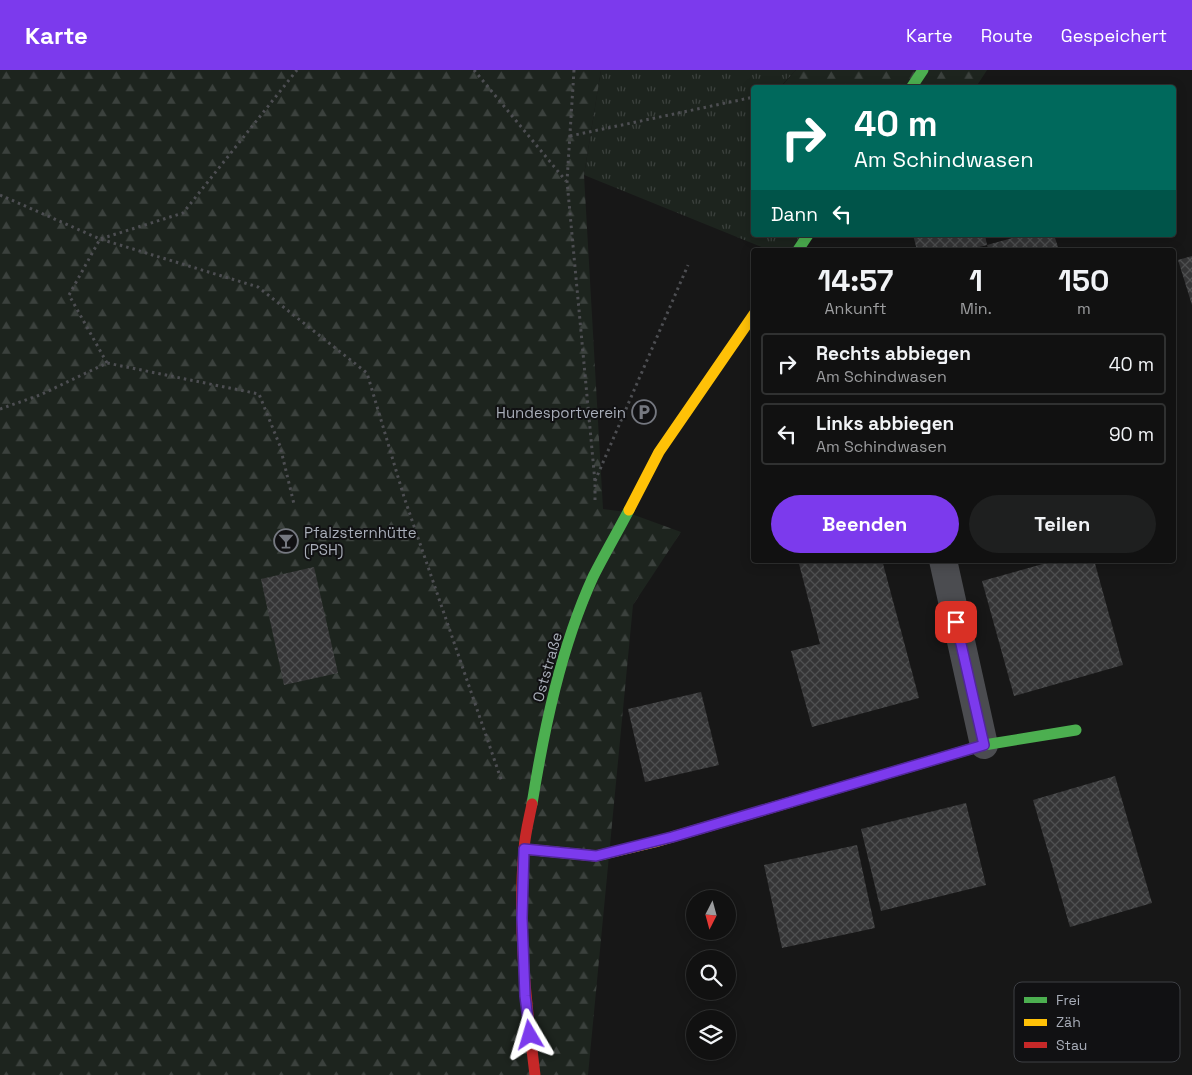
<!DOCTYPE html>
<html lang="de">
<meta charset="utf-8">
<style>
body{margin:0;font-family:"Space Grotesk",sans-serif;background:#1e1f1f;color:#f1f3f6;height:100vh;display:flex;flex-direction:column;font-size:19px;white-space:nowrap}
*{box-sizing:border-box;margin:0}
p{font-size:16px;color:#9c9d9f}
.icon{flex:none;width:28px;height:28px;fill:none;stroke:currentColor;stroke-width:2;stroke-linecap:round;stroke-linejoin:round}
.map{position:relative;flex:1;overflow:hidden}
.side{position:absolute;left:751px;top:178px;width:425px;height:315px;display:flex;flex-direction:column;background:#111;border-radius:5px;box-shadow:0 2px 12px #0003,0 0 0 1px #303131}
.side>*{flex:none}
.banner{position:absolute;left:751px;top:15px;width:425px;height:152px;border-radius:5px;box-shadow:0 2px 12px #0003,0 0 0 1px #303131;background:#00695c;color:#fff;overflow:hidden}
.needle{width:32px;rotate:186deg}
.buttons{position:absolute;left:686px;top:820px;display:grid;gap:10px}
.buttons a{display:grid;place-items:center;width:50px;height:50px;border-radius:50%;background:#111;box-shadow:0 2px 12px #0003,0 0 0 1px #303131;font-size:25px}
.pin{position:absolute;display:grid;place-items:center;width:42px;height:42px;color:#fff;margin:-21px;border-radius:10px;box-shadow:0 2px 8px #0006}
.me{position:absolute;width:55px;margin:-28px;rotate:353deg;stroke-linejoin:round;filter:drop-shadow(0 0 4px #0008)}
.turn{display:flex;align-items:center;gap:18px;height:105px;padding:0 20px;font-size:22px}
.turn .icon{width:65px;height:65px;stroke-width:2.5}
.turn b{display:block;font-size:35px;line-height:42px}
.then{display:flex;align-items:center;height:48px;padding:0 20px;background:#0003;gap:10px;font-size:19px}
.eta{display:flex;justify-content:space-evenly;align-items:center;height:85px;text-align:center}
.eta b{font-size:30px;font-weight:700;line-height:35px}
.button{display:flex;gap:10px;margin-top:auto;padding:10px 20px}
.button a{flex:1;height:58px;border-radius:30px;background:#7c3aed;color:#fff;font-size:20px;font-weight:700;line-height:58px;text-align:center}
.button a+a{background:#1e1f1f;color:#f1f3f6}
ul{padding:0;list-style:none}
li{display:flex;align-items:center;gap:15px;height:62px;margin:0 10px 8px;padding:0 10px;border:2px solid #303131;border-radius:5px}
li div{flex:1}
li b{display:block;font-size:19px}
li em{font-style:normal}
header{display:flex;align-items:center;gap:30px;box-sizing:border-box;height:70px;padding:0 25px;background:#7c3aed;color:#fff}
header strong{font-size:24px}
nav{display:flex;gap:28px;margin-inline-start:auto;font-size:18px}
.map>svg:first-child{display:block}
</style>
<header>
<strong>Karte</strong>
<nav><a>Karte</a><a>Route</a><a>Gespeichert</a></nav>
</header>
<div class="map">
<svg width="1192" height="1005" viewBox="0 0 1192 1005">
<defs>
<pattern id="grass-tufts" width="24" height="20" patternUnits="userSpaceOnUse" patternTransform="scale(1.25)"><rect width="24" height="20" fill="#1d241e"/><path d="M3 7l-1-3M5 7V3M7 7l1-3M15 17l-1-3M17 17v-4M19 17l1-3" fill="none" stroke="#3b413d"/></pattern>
<pattern id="forest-firs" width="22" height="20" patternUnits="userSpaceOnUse" patternTransform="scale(1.25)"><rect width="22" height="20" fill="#1d241e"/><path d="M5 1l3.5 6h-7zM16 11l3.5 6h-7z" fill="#3b413d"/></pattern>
<pattern id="building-cross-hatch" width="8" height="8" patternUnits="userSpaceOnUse" patternTransform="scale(1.25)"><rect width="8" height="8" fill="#353536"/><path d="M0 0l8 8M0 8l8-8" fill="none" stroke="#4f5051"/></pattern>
</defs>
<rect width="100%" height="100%" fill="#171717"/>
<path fill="url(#grass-tufts)" d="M 601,0 L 796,0 L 780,17 L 754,18 L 754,165 L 808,165 L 797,180 L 769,180 L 584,105 Z"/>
<g fill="url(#forest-firs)">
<path d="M 0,0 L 601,0 L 584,105 L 603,439 L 626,442 L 681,462 L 633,535 L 588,1005 L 0,1005 Z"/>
<path d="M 796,0 L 987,0 L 976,17 L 780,18 Z"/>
</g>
<g fill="url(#building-cross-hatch)">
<path d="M 913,165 L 985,165 L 987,175 L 968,180 L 917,180 Z"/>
<path d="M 1024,165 L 1054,165 L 1059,180 L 989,180 L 987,175 Z"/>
<path d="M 1192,186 L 1192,235 L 1178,190 Z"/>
<path d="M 798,490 L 882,490 L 919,628 L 812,657 L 791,581 L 820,574 Z"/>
<path d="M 1057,490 L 1094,490 L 1123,595 L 1014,626 L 982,511 Z"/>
<path d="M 314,497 L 338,603 L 284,615 L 261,509 Z"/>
<path d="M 701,622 L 719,695 L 645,712 L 628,639 Z"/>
<path d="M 1115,706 L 1152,833 L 1070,857 L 1033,730 Z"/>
<path d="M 966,733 L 986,815 L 881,841 L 861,759 Z"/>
<path d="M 857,775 L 875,858 L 782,878 L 764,795 Z"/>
</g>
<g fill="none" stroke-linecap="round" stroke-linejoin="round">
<g stroke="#4d4e52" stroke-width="3" stroke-dasharray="2.5 4" stroke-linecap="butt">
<path d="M 474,0 L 566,111"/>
<path d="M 574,0 L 567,111 L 595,412 L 595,433"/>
<path d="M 797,18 L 807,15"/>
<path d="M 570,66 L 754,27"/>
<path d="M 0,125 L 100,169 L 258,217 L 367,303 L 404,427 L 502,712"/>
<path d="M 107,293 L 69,225 L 100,169 L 183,143 L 297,0"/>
<path d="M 0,339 L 40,325 L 107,293 L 259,324 L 280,376 L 294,434"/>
<path d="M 595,411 L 688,195"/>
</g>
<path stroke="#4b4c50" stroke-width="28" d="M 943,490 L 984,675"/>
<g stroke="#4caf50" stroke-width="11">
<path d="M 911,18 L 923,0"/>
<path d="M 798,180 L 808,165"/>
<path d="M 791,732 L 984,675 L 1076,660"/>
<path d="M 532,734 C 544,659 561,577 593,507 C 604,485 617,463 629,440"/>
</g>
<g stroke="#ffc107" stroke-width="11">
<path d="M 629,440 L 659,382 L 754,244"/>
<path d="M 524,779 L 596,786 L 655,772 L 791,732"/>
</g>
<path stroke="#c62828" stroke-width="11" d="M 532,734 C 529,749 525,764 524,779 C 517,855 526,931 535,1005"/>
</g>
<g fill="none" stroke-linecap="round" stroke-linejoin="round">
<g stroke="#51269a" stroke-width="12">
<path id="route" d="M 530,965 L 525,926 L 522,848 L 524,779 L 596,786 L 672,767 L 984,675 L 956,552"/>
</g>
<use href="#route" stroke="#7c3aed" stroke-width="9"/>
</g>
<defs>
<g id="parking-ring" transform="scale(1.25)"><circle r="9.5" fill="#111113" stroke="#757880" stroke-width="1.5"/><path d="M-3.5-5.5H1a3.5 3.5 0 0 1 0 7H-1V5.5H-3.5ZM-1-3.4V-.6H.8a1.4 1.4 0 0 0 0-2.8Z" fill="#757880"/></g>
<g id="bar-ring" transform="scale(1.25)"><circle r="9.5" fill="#111113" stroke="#757880" stroke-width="1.5"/><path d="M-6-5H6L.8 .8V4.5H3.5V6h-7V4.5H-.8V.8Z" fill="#757880"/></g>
</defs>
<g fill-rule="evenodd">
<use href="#parking-ring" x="644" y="342"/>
<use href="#bar-ring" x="286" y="471"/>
</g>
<g text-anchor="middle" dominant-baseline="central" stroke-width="4" stroke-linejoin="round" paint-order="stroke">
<g font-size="15" fill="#a8adb8" stroke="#111113" text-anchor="end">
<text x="626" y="342">Hundesportverein</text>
<text x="304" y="462" text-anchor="start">Pfalzsternhütte<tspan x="304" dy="17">(PSH)</tspan></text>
</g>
<g font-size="15" fill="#a8adb8" stroke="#111113">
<text transform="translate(547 597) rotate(-74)">Oststraße</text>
</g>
</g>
<rect x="1014" y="912" width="166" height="80" rx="8" fill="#111113" stroke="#3e4045" stroke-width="1"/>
<rect x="1024" y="927" width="23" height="6" fill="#4caf50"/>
<rect x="1024" y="949" width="23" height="7" fill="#ffc107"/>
<rect x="1024" y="972" width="23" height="6" fill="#c62828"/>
<g font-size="14" fill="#a8adb8">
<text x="1056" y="935">Frei</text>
<text x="1056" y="957">Zäh</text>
<text x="1056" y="980">Stau</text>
</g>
</svg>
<div class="buttons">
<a><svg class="needle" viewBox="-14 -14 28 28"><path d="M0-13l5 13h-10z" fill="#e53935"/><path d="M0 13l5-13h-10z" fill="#9c9d9f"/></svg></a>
<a><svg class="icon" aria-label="search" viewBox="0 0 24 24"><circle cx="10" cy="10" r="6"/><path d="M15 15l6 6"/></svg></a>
<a><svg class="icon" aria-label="layers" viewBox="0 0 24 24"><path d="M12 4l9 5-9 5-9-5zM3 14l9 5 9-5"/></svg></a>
</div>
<div class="pin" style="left:956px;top:552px;background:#d93025"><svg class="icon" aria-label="arrive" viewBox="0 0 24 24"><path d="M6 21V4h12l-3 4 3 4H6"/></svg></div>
<svg class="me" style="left:530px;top:965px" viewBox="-20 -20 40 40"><path d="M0-17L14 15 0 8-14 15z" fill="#7c3aed" stroke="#fff" stroke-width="4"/></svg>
<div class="banner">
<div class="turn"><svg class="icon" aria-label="right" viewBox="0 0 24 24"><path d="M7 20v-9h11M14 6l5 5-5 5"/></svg><div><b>40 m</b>Am Schindwasen</div></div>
<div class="then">Dann<svg class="icon" aria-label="left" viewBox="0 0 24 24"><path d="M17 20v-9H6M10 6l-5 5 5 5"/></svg></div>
</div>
<section class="side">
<div class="eta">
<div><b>14:57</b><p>Ankunft</p></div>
<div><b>1</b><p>Min.</p></div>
<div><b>150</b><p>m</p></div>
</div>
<ul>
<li><svg class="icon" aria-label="right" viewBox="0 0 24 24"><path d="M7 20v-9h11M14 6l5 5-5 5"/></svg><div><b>Rechts abbiegen</b><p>Am Schindwasen</p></div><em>40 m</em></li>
<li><svg class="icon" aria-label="left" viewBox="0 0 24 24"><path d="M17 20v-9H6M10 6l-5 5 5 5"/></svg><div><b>Links abbiegen</b><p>Am Schindwasen</p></div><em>90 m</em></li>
</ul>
<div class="button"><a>Beenden</a><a>Teilen</a></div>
</section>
</div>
